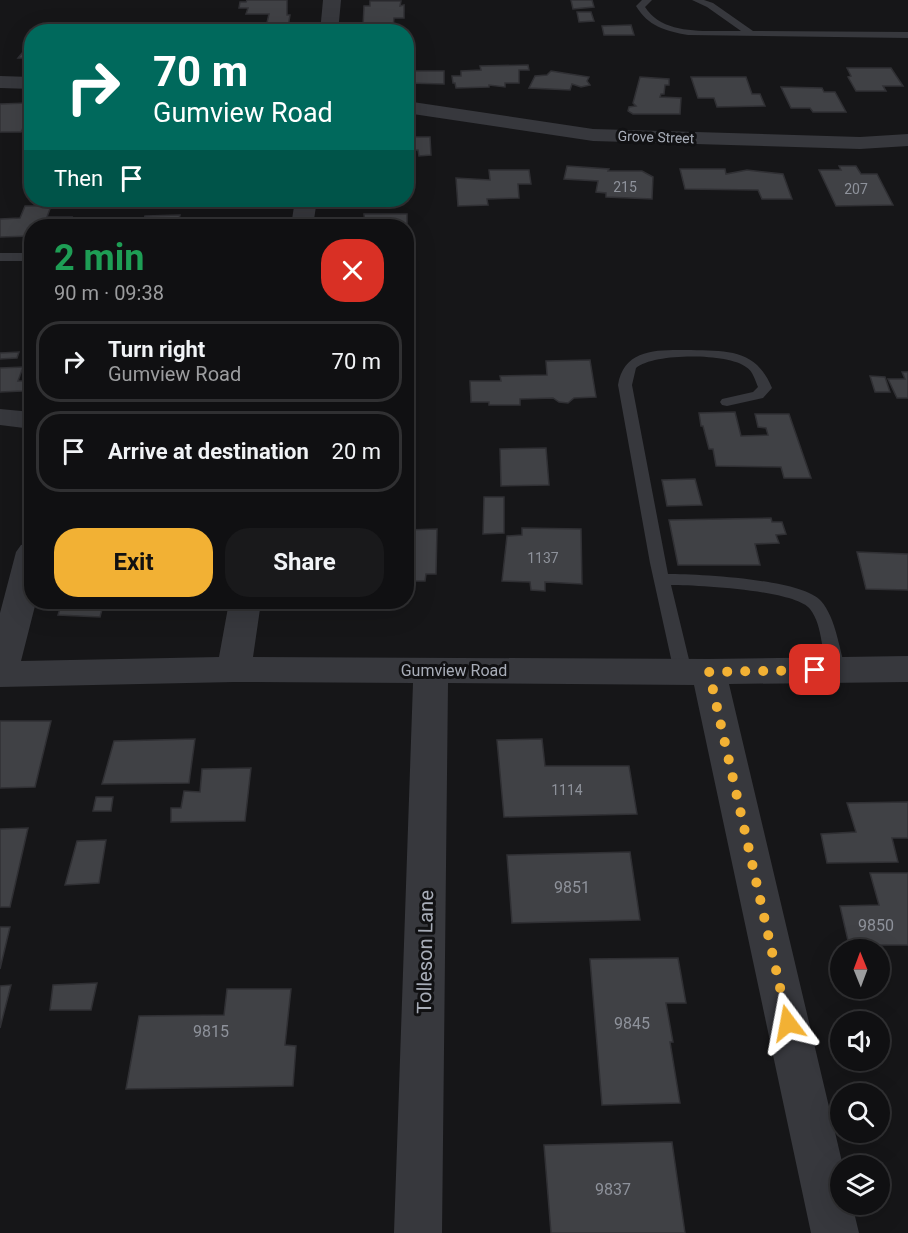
<!DOCTYPE html>
<meta charset="utf-8">
<style>
body{margin:0;font-family:Roboto,sans-serif;background:#19191b;color:#f1f3f6;height:100vh;display:flex;flex-direction:column;font-size:22px;white-space:nowrap}
*{box-sizing:border-box;margin:0}
p{font-size:20px;color:#9c9d9f}
.icon{flex:none;width:33px;height:33px;fill:none;stroke:currentColor;stroke-width:2;stroke-linecap:round;stroke-linejoin:round}
.map{position:relative;flex:1;overflow:hidden}
.side{position:absolute;left:24px;top:219px;width:390px;height:390px;display:flex;flex-direction:column;background:#101012;border-radius:24px;box-shadow:0 6px 24px #0002,0 0 0 2px #303032}
.side>*{flex:none}
.top-card{position:absolute;left:24px;top:24px;width:390px;height:183px;border-radius:24px;box-shadow:0 6px 24px #0002,0 0 0 2px #303032;background:#00695c;color:#fff;overflow:hidden}
.needle{width:39px;rotate:359deg}
.controls{position:absolute;left:830px;top:939px;display:grid;gap:12px}
.controls a{display:grid;place-items:center;width:60px;height:60px;border-radius:50%;background:#101012;box-shadow:0 6px 24px #0002,0 0 0 2px #303032;font-size:30px}
.pin{position:absolute;display:grid;place-items:center;width:51px;height:51px;color:#fff;margin:-26px;border-radius:12px;box-shadow:0 3px 9px #0006}
.me{position:absolute;width:66px;margin:-33px;rotate:347deg;stroke-linejoin:round;filter:drop-shadow(0 0 4px #0008)}
.turn{display:flex;align-items:center;gap:21px;height:126px;padding:0 30px;font-size:27px}
.turn .icon{width:78px;height:78px;stroke-width:2.5}
.turn b{display:block;font-size:42px;line-height:51px}
.then{display:flex;align-items:center;height:57px;padding:0 30px;background:#0003;gap:12px;font-size:22px}
.round{display:grid;place-items:center;flex:none;width:63px;height:63px;border-radius:24px;background:#19191b}
.summary{display:flex;align-items:center;justify-content:space-between;height:102px;padding:0 30px}
h1{font-size:36px;font-weight:700;line-height:45px;color:#1e9e55}
.button{display:flex;gap:12px;margin-top:auto;padding:12px 30px}
.button a{flex:1;height:69px;border-radius:24px;background:#f2b134;color:#111;font-size:24px;font-weight:700;line-height:69px;text-align:center}
.button a+a{background:#19191b;color:#f1f3f6}
ul{padding:0;list-style:none}
li{display:flex;align-items:center;gap:18px;height:81px;margin:0 12px 9px;padding:0 18px;border:3px solid #303032;border-radius:24px}
li div{flex:1}
li b{display:block;font-size:22px}
li em{font-style:normal}
.map>svg:first-child{display:block}
</style>
<div class="map">
<svg width="908" height="1233" viewBox="0 0 908 1233">
<rect width="100%" height="100%" fill="#161618"/>
<g fill="#404145" stroke="#303034" stroke-width="1.5">
<path d="M 247,0 L 287,0 L 287,15 L 290,15 L 288,27 L 266,27 L 269,14 L 246,14 L 248,8 L 239,8 L 240,2 L 246,2 Z"/>
<path d="M 571,0 L 592,0 L 594,7 L 573,9 Z"/>
<path d="M 370,1 L 401,1 L 400,6 L 404,5 L 404,18 L 394,18 L 393,27 L 363,27 L 364,6 L 370,6 Z"/>
<path d="M 577,12 L 591,12 L 594,21 L 579,22 Z"/>
<path d="M 631,25 L 634,35 L 604,35 L 602,26 Z"/>
<path d="M 32,41 L 32,58 L 18,58 Z"/>
<path d="M 528,65 L 529,70 L 519,70 L 519,83 L 505,83 L 505,87 L 489,85 L 489,87 L 456,88 L 455,83 L 453,83 L 452,76 L 461,76 L 461,71 L 481,70 L 480,66 Z"/>
<path d="M 847,68 L 891,68 L 903,86 L 883,86 L 886,91 L 856,91 L 848,77 L 851,76 Z"/>
<path d="M 406,71 L 444,71 L 444,84 L 406,83 Z"/>
<path d="M 551,71 L 589,77 L 587,81 L 590,85 L 581,87 L 572,84 L 570,90 L 529,88 L 535,76 L 547,75 Z"/>
<path d="M 640,77 L 669,79 L 669,85 L 665,85 L 664,94 L 661,94 L 660,97 L 681,98 L 680,114 L 633,114 L 628,111 L 629,107 L 636,106 L 633,103 Z"/>
<path d="M 691,77 L 746,77 L 752,94 L 760,94 L 765,106 L 717,107 L 714,98 L 698,98 Z"/>
<path d="M 781,87 L 822,88 L 824,92 L 835,92 L 846,112 L 813,112 L 810,108 L 791,108 Z"/>
<path d="M 27,103 L 25,106 L 32,106 L 32,121 L 29,126 L 24,126 L 21,132 L 0,132 L 0,104 Z"/>
<path d="M 406,137 L 430,137 L 431,155 L 419,156 L 418,150 L 406,150 Z"/>
<path d="M 567,166 L 609,169 L 608,171 L 642,171 L 653,177 L 652,199 L 606,197 L 606,193 L 596,192 L 598,181 L 564,179 Z"/>
<path d="M 839,166 L 856,166 L 861,174 L 877,174 L 893,205 L 836,206 L 819,170 L 841,170 Z"/>
<path d="M 680,169 L 725,169 L 726,174 L 747,170 L 783,174 L 792,199 L 762,199 L 758,190 L 685,189 Z"/>
<path d="M 489,170 L 529,170 L 531,184 L 518,184 L 519,198 L 487,199 L 488,205 L 458,206 L 456,178 L 490,180 Z"/>
<path d="M 25,206 L 51,206 L 47,217 L 72,217 L 68,226 L 32,226 L 32,236 L 0,237 L 0,219 L 20,218 Z"/>
<path d="M 364,214 L 407,214 L 407,243 L 406,226 L 365,226 Z"/>
<path d="M 180,215 L 177,226 L 108,226 L 111,221 L 143,221 L 145,216 Z"/>
<path d="M 19,352 L 17,358 L 0,359 L 0,353 Z"/>
<path d="M 590,360 L 596,397 L 574,398 L 568,403 L 559,402 L 553,398 L 520,399 L 520,405 L 489,405 L 489,402 L 471,402 L 470,381 L 501,381 L 500,376 L 547,375 L 546,361 Z"/>
<path d="M 23,367 L 18,381 L 26,381 L 23,391 L 0,392 L 0,368 Z"/>
<path d="M 902,372 L 908,372 L 908,398 L 897,398 L 888,379 L 905,379 Z"/>
<path d="M 870,376 L 885,377 L 890,392 L 875,392 Z"/>
<path d="M 735,412 L 741,436 L 768,435 L 766,428 L 758,427 L 755,414 L 789,414 L 811,478 L 784,478 L 781,467 L 716,466 L 713,449 L 709,449 L 703,426 L 701,426 L 699,413 Z"/>
<path d="M 546,448 L 549,485 L 501,486 L 500,449 Z"/>
<path d="M 695,479 L 702,505 L 667,506 L 662,480 Z"/>
<path d="M 484,497 L 504,497 L 504,533 L 483,534 Z"/>
<path d="M 771,518 L 772,522 L 782,522 L 786,534 L 776,535 L 779,543 L 755,544 L 760,565 L 678,565 L 669,520 Z"/>
<path d="M 522,528 L 581,529 L 582,584 L 545,582 L 545,591 L 531,590 L 530,582 L 502,581 L 507,536 L 522,535 Z"/>
<path d="M 437,529 L 436,574 L 426,574 L 425,581 L 406,581 L 406,530 Z"/>
<path d="M 857,552 L 908,554 L 908,590 L 866,589 Z"/>
<path d="M 62,602 L 104,602 L 100,617 L 58,615 Z"/>
<path d="M 0,721 L 51,721 L 35,787 L 0,788 Z"/>
<path d="M 195,739 L 189,783 L 102,784 L 114,741 Z"/>
<path d="M 542,739 L 545,766 L 629,766 L 637,814 L 504,817 L 497,740 Z"/>
<path d="M 251,768 L 245,821 L 171,822 L 171,808 L 181,808 L 184,791 L 200,792 L 202,769 Z"/>
<path d="M 96,797 L 113,797 L 111,811 L 93,811 Z"/>
<path d="M 908,802 L 908,838 L 892,838 L 898,862 L 827,863 L 821,834 L 856,832 L 847,803 Z"/>
<path d="M 28,828 L 10,907 L 0,907 L 0,829 Z"/>
<path d="M 106,840 L 99,883 L 65,885 L 77,841 Z"/>
<path d="M 630,852 L 640,920 L 512,923 L 507,855 Z"/>
<path d="M 870,873 L 908,873 L 908,945 L 849,945 L 840,906 L 879,905 Z"/>
<path d="M 0,927 L 10,927 L 0,969 Z"/>
<path d="M 678,958 L 686,1003 L 666,1003 L 673,1042 L 670,1042 L 680,1103 L 602,1105 L 590,959 Z"/>
<path d="M 97,983 L 91,1010 L 50,1010 L 53,985 Z"/>
<path d="M 11,985 L 0,1028 L 0,986 Z"/>
<path d="M 227,989 L 291,989 L 285,1045 L 296,1046 L 293,1086 L 126,1089 L 139,1016 L 224,1015 Z"/>
<path d="M 672,1142 L 685,1233 L 551,1233 L 544,1145 Z"/>
</g>
<g fill="none" stroke-linecap="round" stroke-linejoin="round">
<g fill="#37383d" fill-rule="evenodd">
<path d="M 642,0 L 652,0 L 645,7 C 664,37 710,30 741,31 L 707,7 L 692,0 L 704,0 L 713,3 L 753,31 L 908,32 L 908,38 L 688,35 C 665,31 648,26 636,6 Z"/>
<rect x="0" y="253" width="32" height="8"/>
<path d="M 691,350 C 728,351 756,349 772,388 L 763,398 L 727,406 L 722,405 L 720,402 L 722,399 L 753,392 L 758,387 C 755,380 753,371 746,367 C 727,353 654,353 636,368 L 632,385 L 668,574 C 698,574 802,579 821,601 C 836,618 839,649 846,670 L 843,674 L 837,676 L 831,674 C 820,655 824,627 810,609 C 795,590 697,585 671,585 L 692,672 L 689,676 L 683,678 L 677,676 L 674,672 L 650,563 L 618,385 C 624,347 660,350 691,350 Z"/>
</g>
<g fill="#37383d" fill-rule="evenodd">
<path d="M 323,0 L 341,0 L 338,32 L 320,32 Z"/>
<path d="M 0,76 L 32,77 L 32,89 L 0,88 Z"/>
<path d="M 406,101 L 593,129 L 860,137 L 908,134 L 908,146 L 860,149 L 593,141 L 406,113 Z"/>
<path d="M 295,200 L 317,200 L 313,226 L 291,226 Z"/>
<path d="M 0,409 L 32,412 L 32,429 L 0,425 Z"/>
<path d="M 32,542 L 32,602 L 36,602 L 21,661 L 219,657 L 229,602 L 261,602 L 253,657 L 709,659 L 908,656 L 908,682 L 729,684 L 843,1166 L 840,1166 L 840,1204 L 852,1204 L 859,1233 L 811,1233 L 694,685 L 448,683 L 442,1233 L 394,1233 L 413,683 L 234,682 L 0,687 L 0,613 L 16,552 L 21,545 Z"/>
</g>
</g>
<g fill="none" stroke-linecap="round" stroke-linejoin="round">
<path stroke="#f2b134" stroke-width="10" stroke-dasharray="0 18" d="M 788,1023 L 709,672 L 815,670"/>
</g>
<g text-anchor="middle" dominant-baseline="central" stroke-width="6" stroke-linejoin="round" paint-order="stroke">
<g font-size="14" fill="#a8adb8" stroke="#111113">
<text transform="translate(656 137) rotate(2)">Grove Street</text>
</g>
<g font-size="14" fill="#8e929b">
<text x="625" y="187">215</text>
<text x="856" y="189">207</text>
<text x="543" y="558">1137</text>
<text x="567" y="790">1114</text>
</g>
<g font-size="16" fill="#a8adb8" stroke="#111113">
<text x="454" y="670">Gumview Road</text>
</g>
<g font-size="16" fill="#8e929b">
<text x="572" y="887">9851</text>
<text x="876" y="925">9850</text>
<text x="632" y="1023">9845</text>
<text x="211" y="1031">9815</text>
<text x="613" y="1189">9837</text>
</g>
<g font-size="20" fill="#a8adb8" stroke="#111113">
<text transform="translate(425 952) rotate(-89)">Tolleson Lane</text>
</g>
</g>
</svg>
<div class="controls">
<a><svg class="needle" viewBox="-14 -14 28 28"><path d="M0-13l5 13h-10z" fill="#e53935"/><path d="M0 13l5-13h-10z" fill="#9c9d9f"/></svg></a>
<a><svg class="icon" aria-label="sound" viewBox="0 0 24 24"><path d="M4 9h4l5-4v14l-5-4H4zM17 9q2 3 0 6"/></svg></a>
<a><svg class="icon" aria-label="search" viewBox="0 0 24 24"><circle cx="10" cy="10" r="6"/><path d="M15 15l6 6"/></svg></a>
<a><svg class="icon" aria-label="layers" viewBox="0 0 24 24"><path d="M12 4l9 5-9 5-9-5zM3 14l9 5 9-5"/></svg></a>
</div>
<div class="pin" style="left:815px;top:670px;background:#d93025"><svg class="icon" aria-label="arrive" viewBox="0 0 24 24"><path d="M6 21V4h12l-3 4 3 4H6"/></svg></div>
<svg class="me" style="left:788px;top:1023px" viewBox="-20 -20 40 40"><path d="M0-17L14 15 0 8-14 15z" fill="#f2b134" stroke="#fff" stroke-width="4"/></svg>
<div class="top-card">
<div class="turn"><svg class="icon" aria-label="right" viewBox="0 0 24 24"><path d="M7 20v-9h11M14 6l5 5-5 5"/></svg><div><b>70 m</b>Gumview Road</div></div>
<div class="then">Then<svg class="icon" aria-label="arrive" viewBox="0 0 24 24"><path d="M6 21V4h12l-3 4 3 4H6"/></svg></div>
</div>
<section class="side">
<div class="summary"><div><h1>2 min</h1><p>90 m · 09:38</p></div><a class="round" style="background:#d93025;color:#fff"><svg class="icon" aria-label="close" viewBox="0 0 24 24"><path d="M6 6l12 12M18 6L6 18"/></svg></a></div>
<ul>
<li><svg class="icon" aria-label="right" viewBox="0 0 24 24"><path d="M7 20v-9h11M14 6l5 5-5 5"/></svg><div><b>Turn right</b><p>Gumview Road</p></div><em>70 m</em></li>
<li><svg class="icon" aria-label="arrive" viewBox="0 0 24 24"><path d="M6 21V4h12l-3 4 3 4H6"/></svg><div><b>Arrive at destination</b></div><em>20 m</em></li>
</ul>
<div class="button"><a>Exit</a><a>Share</a></div>
</section>
</div>
